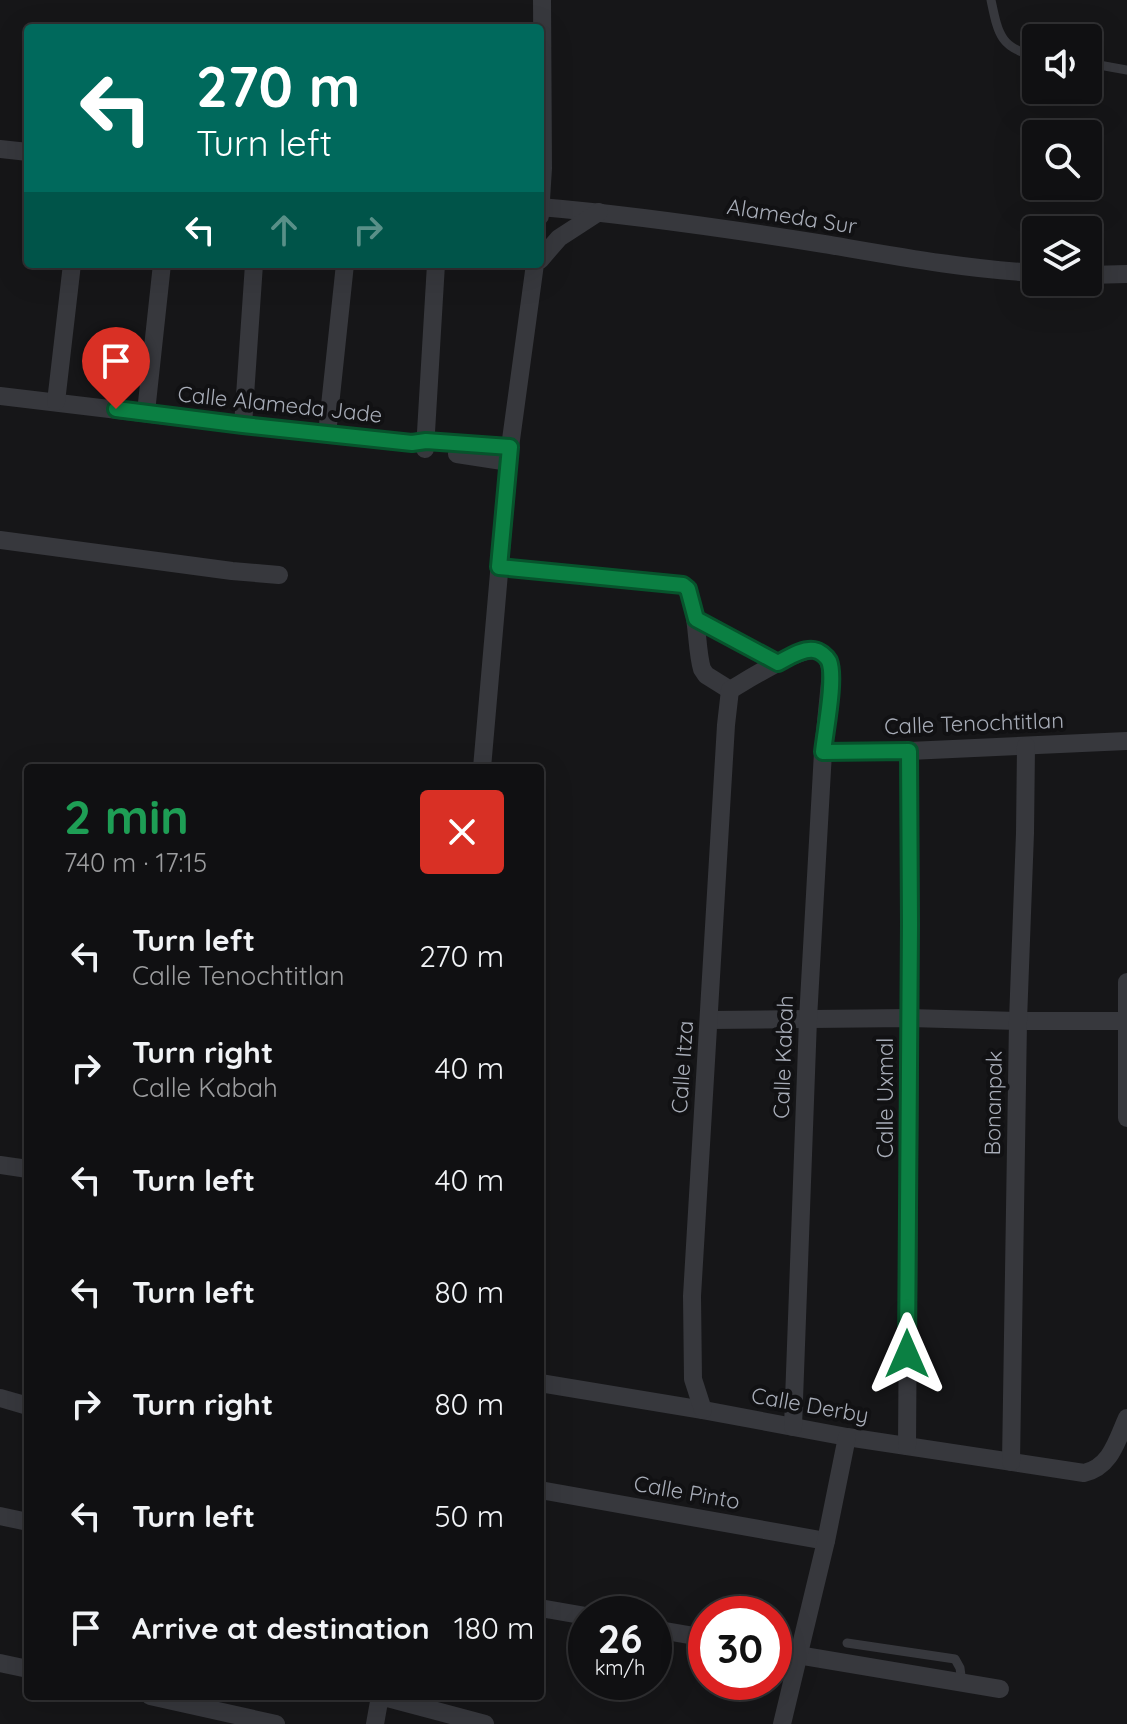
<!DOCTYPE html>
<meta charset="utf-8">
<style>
body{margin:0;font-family:Quicksand,sans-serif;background:#1e1e20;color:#f1f3f6;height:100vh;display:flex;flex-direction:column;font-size:30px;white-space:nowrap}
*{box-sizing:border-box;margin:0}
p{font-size:26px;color:#9c9d9f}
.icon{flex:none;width:44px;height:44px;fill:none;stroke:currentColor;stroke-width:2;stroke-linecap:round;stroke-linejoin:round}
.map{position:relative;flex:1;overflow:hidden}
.details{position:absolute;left:24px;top:764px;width:520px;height:936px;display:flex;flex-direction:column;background:#101012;border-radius:8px;box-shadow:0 8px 32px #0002,0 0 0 2px #303032}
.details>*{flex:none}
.banner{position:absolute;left:24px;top:24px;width:520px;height:244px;border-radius:8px;box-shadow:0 8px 32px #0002,0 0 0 2px #303032;background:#00695c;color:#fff;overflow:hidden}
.fabs{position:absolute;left:1022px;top:24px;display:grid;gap:16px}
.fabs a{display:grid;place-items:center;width:80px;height:80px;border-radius:8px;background:#101012;box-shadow:0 8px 32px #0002,0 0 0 2px #303032;font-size:40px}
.speed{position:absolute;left:568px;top:1596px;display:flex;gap:16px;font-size:40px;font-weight:700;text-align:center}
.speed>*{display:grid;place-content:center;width:104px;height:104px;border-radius:50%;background:#101012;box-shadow:0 8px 32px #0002,0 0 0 2px #303032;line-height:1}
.speed small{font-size:20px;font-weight:400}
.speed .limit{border:12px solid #d22;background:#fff;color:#111}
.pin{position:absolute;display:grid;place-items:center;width:68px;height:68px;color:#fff;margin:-82px -34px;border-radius:50% 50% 50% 0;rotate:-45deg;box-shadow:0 0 8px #0007}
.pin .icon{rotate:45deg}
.me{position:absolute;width:88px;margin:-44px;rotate:0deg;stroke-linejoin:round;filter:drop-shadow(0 0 6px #0008)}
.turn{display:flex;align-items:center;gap:28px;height:168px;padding:0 40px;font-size:36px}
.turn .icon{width:104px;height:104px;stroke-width:2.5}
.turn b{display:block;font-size:56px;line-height:68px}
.lanes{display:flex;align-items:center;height:76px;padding:0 40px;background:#0003;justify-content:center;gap:40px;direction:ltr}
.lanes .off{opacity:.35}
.round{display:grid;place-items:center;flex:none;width:84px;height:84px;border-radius:8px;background:#1e1e20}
.headline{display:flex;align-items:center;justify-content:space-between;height:136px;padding:0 40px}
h1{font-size:48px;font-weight:700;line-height:60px;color:#1e9e55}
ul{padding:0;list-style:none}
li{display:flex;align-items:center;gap:24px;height:112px;padding:0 40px}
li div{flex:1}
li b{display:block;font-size:30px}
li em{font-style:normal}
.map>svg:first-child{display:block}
</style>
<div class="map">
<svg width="1127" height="1724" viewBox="0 0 1127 1724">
<rect width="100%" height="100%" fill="#161618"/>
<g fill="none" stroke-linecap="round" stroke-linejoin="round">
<g stroke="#37383d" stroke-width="9">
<path d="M 991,0 C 998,33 1000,49 1036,56"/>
<path d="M 1088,63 L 1127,70"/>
<path d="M 847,1643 L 955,1659 L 960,1668 L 962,1683"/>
</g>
<g stroke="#37383d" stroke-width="18">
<path d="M 0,149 L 28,152"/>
<path d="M 540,207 C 635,215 730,229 824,244 C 895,256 965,269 1036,273"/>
<path d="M 540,216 L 543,168 L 542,0"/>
<path d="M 540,260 L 559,238 L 599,212"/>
<path d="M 1088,275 L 1127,274"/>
<path d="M 0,396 L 243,425 L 412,443 L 426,441 L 510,447"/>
<path d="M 56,402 L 72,264"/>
<path d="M 146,412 L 162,264"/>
<path d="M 243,425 L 254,264"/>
<path d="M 327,434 L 345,264"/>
<path d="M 425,449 L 436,264"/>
<path d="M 457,454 L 509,462"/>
<path d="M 0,540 L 232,571 L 279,575"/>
<path d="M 499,567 L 683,585 C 699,600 695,647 702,669 L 706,675 L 730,690"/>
<path d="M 696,619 L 778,663"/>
<path d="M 823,752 L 909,751 L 1127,741"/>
<path d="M 482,768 L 510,447 L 535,264"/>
<path d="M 1127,982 L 1127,1118"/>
<path d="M 709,1020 L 910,1018 L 1018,1021 L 1127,1021"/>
<path d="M 0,1165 L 28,1169"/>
<path d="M 540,1383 L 703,1410 L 847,1437 L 1084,1473 C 1111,1467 1117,1440 1127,1418"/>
<path d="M 0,1398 L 28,1406"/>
<path d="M 703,1410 L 693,1379 L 692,1296 L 726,725 L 730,690 C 746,681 801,645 818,651 C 828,655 829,663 831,672 L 823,752 L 808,1019 L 793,1427"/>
<path d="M 907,1446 L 910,1018 L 909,751"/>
<path d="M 1011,1462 L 1018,1021 L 1025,833 L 1026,746"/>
<path d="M 540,1490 L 826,1541"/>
<path d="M 0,1516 L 28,1522"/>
<path d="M 540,1608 L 586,1616"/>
<path d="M 654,1629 L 706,1638"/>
<path d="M 774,1651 L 1000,1689"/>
<path d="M 0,1663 L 28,1669"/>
<path d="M 150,1696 L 276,1724"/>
<path d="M 375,1724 L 380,1696 L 485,1724"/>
<path d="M 782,1724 L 826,1541 L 847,1437"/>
</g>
</g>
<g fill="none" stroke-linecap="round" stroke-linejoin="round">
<g stroke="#07532c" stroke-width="20">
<path id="route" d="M 116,409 L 243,425 L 412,443 L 426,441 L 510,447 L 499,567 L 683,585 L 688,589 L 696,619 L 778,663 C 788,658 802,648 814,650 C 820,651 826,656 829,661 C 836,678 825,732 823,752 L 909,751 L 910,924 L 907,1354"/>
</g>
<use href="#route" stroke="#0b8043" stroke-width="14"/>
</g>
<g text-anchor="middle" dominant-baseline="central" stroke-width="8" stroke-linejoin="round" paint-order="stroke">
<g font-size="22" fill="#a8adb8" stroke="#111113">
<text transform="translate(792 216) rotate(9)">Alameda Sur</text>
<text transform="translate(280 404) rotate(6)">Calle Alameda Jade</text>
<text transform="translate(974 723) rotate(-2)">Calle Tenochtitlan</text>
<text transform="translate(783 1057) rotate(-88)">Calle Kabah</text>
<text transform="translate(682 1067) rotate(-86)">Calle Itza</text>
<text transform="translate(885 1098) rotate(-90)">Calle Uxmal</text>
<text transform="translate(993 1103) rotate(-89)">Bonanpak</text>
<text transform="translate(810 1405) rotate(10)">Calle Derby</text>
<text transform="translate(687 1492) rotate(10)">Calle Pinto</text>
</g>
</g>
</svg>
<div class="fabs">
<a><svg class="icon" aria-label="sound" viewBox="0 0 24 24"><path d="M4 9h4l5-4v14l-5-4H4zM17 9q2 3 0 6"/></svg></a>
<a><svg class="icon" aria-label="search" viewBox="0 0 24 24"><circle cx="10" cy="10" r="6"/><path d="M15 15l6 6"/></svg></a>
<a><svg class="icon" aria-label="layers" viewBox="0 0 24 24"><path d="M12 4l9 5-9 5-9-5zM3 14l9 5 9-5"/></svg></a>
</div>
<div class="speed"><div>26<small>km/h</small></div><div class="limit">30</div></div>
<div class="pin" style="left:116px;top:409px;background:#d93025"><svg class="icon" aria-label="arrive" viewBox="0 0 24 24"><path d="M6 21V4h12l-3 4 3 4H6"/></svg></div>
<svg class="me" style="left:907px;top:1354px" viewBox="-20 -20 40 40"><path d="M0-17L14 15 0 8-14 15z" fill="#0b8043" stroke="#fff" stroke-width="4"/></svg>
<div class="banner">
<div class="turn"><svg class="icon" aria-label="left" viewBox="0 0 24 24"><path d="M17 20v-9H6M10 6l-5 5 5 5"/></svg><div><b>270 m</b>Turn left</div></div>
<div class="lanes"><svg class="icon" aria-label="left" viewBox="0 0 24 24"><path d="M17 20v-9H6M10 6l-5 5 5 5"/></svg><svg class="icon off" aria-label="ahead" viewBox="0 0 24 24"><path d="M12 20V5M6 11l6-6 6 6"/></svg><svg class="icon off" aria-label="right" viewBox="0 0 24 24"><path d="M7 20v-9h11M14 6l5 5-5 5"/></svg></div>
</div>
<section class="details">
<div class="headline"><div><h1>2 min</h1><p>740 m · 17:15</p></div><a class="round" style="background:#d93025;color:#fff"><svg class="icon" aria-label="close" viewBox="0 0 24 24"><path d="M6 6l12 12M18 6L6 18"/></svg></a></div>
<ul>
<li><svg class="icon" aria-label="left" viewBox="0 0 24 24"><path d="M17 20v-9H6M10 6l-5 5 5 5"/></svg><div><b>Turn left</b><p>Calle Tenochtitlan</p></div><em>270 m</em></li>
<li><svg class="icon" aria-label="right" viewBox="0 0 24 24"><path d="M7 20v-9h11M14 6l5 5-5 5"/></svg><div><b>Turn right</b><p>Calle Kabah</p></div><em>40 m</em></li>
<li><svg class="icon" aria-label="left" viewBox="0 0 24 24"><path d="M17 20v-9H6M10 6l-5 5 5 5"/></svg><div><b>Turn left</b></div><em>40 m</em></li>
<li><svg class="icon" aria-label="left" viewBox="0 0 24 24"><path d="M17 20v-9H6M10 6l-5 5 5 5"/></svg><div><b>Turn left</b></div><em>80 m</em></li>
<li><svg class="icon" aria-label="right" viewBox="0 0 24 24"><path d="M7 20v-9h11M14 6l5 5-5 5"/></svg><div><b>Turn right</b></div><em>80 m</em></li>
<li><svg class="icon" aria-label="left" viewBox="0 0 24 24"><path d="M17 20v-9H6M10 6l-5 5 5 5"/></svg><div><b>Turn left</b></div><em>50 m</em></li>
<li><svg class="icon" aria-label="arrive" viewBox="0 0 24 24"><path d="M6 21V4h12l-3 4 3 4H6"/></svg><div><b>Arrive at destination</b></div><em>180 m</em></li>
</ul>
</section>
</div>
